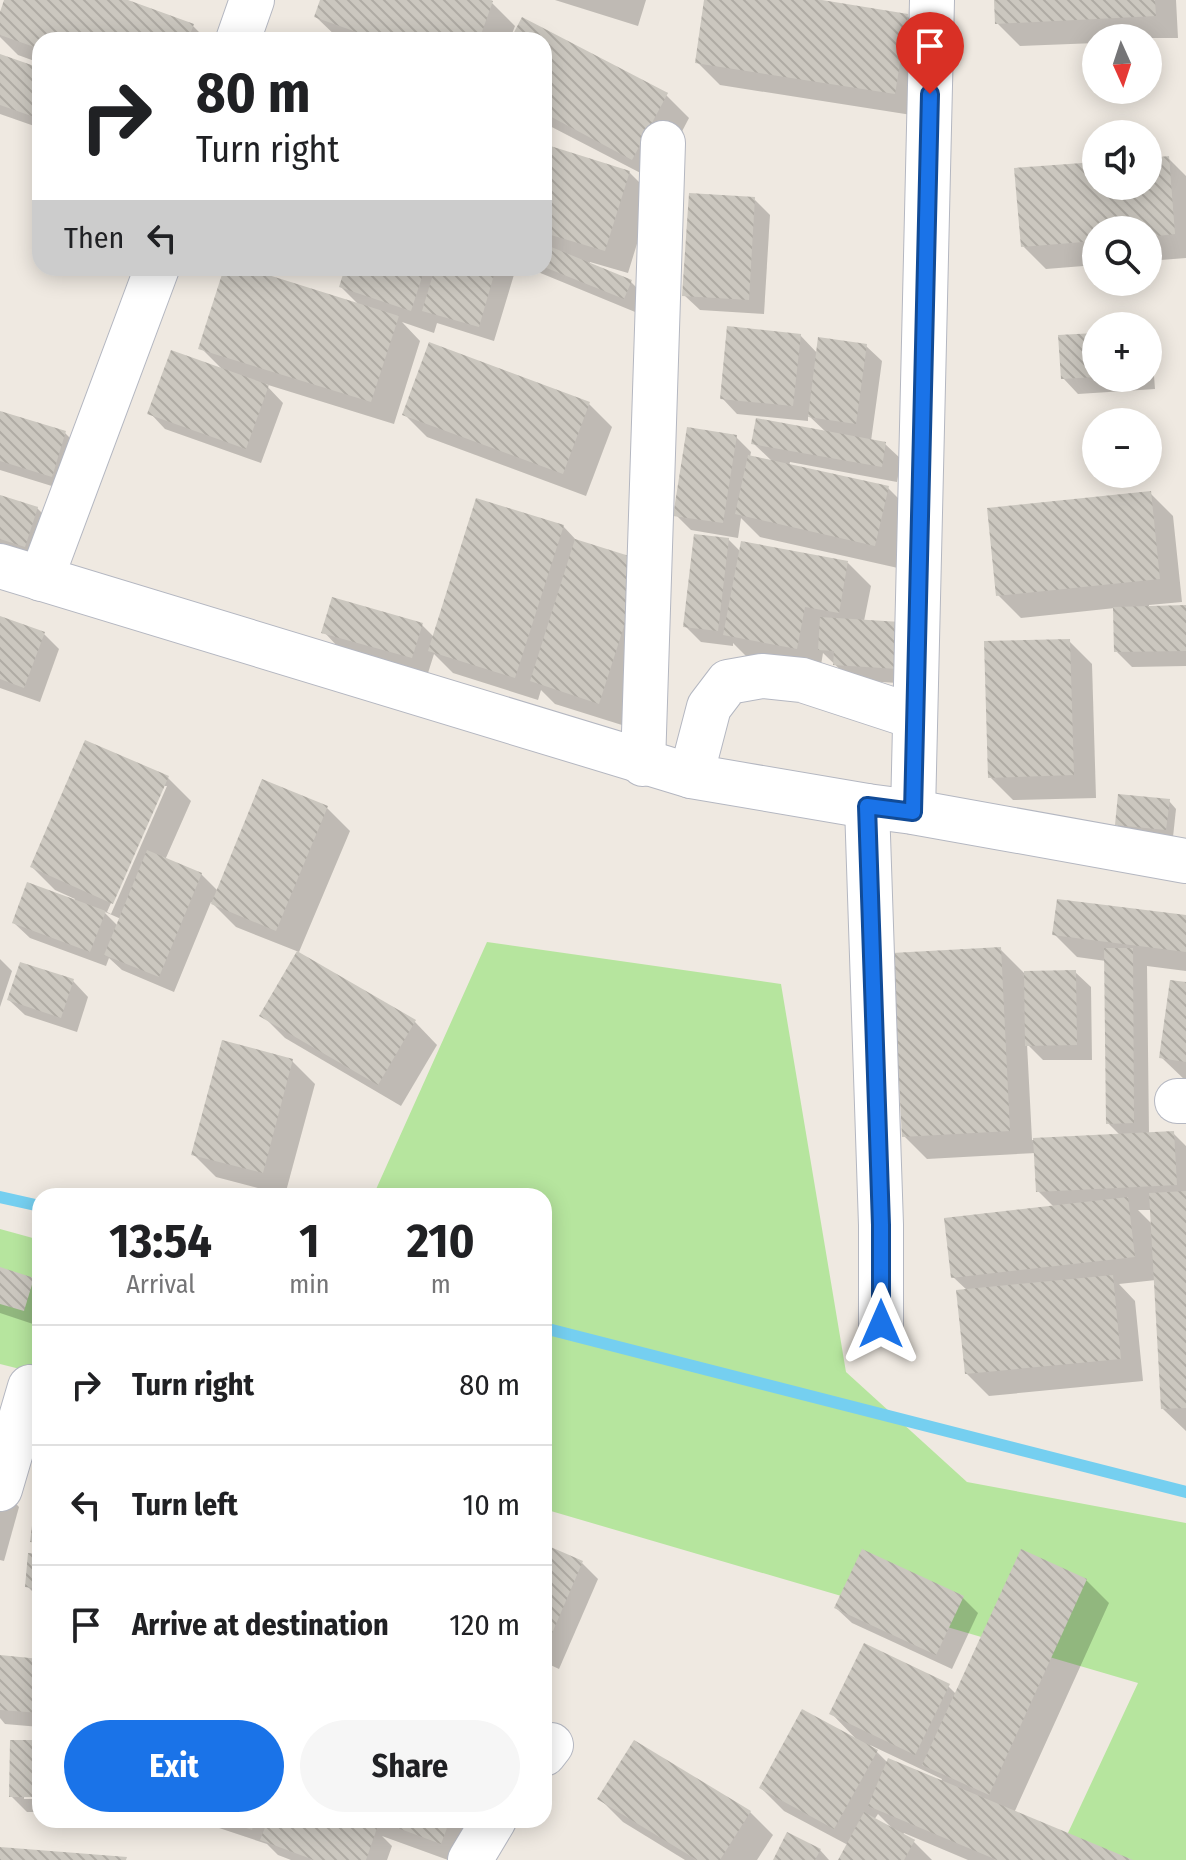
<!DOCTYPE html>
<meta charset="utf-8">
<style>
body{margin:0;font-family:"Fira Sans Condensed",sans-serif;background:#f6f6f6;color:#202124;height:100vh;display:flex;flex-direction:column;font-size:30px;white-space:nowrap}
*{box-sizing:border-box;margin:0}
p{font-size:26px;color:#757577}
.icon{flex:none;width:44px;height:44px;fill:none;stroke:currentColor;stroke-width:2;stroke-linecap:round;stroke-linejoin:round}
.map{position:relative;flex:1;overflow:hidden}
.panel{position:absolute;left:32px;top:1188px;width:520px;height:640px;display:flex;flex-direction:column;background:#fff;border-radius:24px;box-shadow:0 4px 20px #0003}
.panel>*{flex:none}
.guide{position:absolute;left:32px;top:32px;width:520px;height:244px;border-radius:24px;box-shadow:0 4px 20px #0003;background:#fff;color:#202124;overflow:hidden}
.needle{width:52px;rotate:177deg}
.buttons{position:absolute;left:1082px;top:24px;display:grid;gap:16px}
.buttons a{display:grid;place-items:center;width:80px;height:80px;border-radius:50%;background:#fff;box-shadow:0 4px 20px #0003;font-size:40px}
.pin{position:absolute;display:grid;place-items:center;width:68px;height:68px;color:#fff;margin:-82px -34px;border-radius:50% 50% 50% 0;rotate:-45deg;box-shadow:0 0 8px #0007}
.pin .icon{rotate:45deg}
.me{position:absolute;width:88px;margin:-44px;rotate:0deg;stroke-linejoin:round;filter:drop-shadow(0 0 6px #0008)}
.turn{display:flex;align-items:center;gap:28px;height:168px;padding:0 32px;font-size:36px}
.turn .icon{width:104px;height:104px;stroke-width:2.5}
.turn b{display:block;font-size:56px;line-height:68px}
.then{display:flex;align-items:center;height:76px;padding:0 32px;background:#0003;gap:16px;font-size:30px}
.eta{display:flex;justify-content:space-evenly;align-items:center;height:136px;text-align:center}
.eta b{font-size:48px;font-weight:700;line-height:56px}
.button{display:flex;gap:16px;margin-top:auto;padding:16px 32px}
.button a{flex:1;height:92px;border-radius:48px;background:#1a73e8;color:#fff;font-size:32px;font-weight:700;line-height:92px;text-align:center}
.button a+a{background:#f6f6f6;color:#202124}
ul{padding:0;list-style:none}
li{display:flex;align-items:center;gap:24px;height:120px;padding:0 32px;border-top:2px solid #e0e0e0}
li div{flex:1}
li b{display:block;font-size:30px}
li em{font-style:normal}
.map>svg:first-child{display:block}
</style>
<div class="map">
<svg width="1186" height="1860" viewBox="0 0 1186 1860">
<defs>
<pattern id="building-back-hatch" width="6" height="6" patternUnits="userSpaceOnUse" patternTransform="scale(2)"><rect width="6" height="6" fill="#cbc7bf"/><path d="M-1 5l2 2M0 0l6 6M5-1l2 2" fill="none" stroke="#afaba4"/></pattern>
</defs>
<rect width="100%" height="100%" fill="#efe9e1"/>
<g fill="#b6e59e">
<path d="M 487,942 L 781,984 L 846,1372 L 967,1482 L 1186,1523 L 1186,1860 L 1079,1860 L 1060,1850 L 1138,1683 L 544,1509 L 544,1196 L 373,1196 Z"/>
<path d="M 0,1229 L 40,1240 L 40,1374 L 0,1364 Z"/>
</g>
<g fill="#0003" fill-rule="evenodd">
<path d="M 7,0 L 122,0 L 192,25 L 207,40 L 40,40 L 40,63 L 18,55 L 0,37 L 0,18 Z"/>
<path d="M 322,0 L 484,0 L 492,3 L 515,26 L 510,39 L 512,40 L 340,40 L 316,17 Z"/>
<path d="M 555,0 L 646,0 L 638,26 Z"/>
<path d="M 706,0 L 809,0 L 907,16 L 930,39 L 918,116 L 720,85 L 697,62 Z"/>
<path d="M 996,0 L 1176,0 L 1178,38 L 1096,38 L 1096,43 L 1020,46 L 997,23 Z"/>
<path d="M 523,20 L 666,95 L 689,118 L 656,181 L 544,123 L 544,40 L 512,40 Z"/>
<path d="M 0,56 L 40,70 L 40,128 L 0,114 Z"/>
<path d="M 544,147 L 629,172 L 652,195 L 628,273 L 590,262 L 589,265 L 631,282 L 646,297 L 640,314 L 538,272 L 534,268 L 544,268 Z"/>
<path d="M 1168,158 L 1186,176 L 1186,258 L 1148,261 L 1148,230 L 1096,230 L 1096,265 L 1046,269 L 1023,246 L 1096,164 L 1096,186 L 1148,186 L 1148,160 Z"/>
<path d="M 754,199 L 770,215 L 764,314 L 700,310 L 684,295 Z"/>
<path d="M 226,268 L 239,268 L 360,306 L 341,287 L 347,268 L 516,268 L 494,341 L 437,323 L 434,333 L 402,322 L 420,341 L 394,424 L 265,384 L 283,403 L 261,463 L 165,429 L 150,413 L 224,371 L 201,348 Z"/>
<path d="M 800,335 L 818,354 L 866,346 L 882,361 L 871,441 L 885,444 L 901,459 L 897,482 L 790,462 L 789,466 L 888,488 L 911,511 L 898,568 L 760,537 L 741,518 L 738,538 L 691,530 L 676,515 L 736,437 L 751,452 L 750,457 L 773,462 L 753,443 L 827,433 L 808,415 L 808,421 L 737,414 L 722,398 Z"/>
<path d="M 1096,335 L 1096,378 L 1148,378 L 1148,345 L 1152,349 L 1155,389 L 1078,394 L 1063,378 Z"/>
<path d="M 589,404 L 612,427 L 586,496 L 427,437 L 404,414 Z"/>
<path d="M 0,413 L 65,433 L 81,449 L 68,491 L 0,470 Z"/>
<path d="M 1150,493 L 1173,516 L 1182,602 L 1149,605 L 1149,608 L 1186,607 L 1186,666 L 1132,667 L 1116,651 L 1115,608 L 1021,618 L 998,595 Z"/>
<path d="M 0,497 L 37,508 L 60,531 L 48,569 L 0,553 Z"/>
<path d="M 563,526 L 578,542 L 667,586 L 622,725 L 555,704 L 541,690 L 538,700 L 453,673 L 434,654 L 428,673 L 339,648 L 324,632 L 422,625 L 434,637 Z"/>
<path d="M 728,539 L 741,552 L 848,563 L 871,586 L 864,621 L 913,684 L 851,680 L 823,653 L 820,671 L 748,658 L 733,643 L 733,646 L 701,642 L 685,626 Z"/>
<path d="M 0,619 L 44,634 L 59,649 L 40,702 L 0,688 Z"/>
<path d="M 1069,641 L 1092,664 L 1096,798 L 1013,800 L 990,777 Z"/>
<path d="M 168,778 L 191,801 L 165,860 L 201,874 L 218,891 L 327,808 L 350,831 L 299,952 L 236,927 L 211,902 L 174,992 L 122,970 L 109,958 L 106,966 L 30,938 L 14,923 L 74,902 L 75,899 L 55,890 L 32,867 ZM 163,786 L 167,786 L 111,914 L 107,912 ZM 103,911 L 121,919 L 118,926 Z"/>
<path d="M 1169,801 L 1176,809 L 1173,837 L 1125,832 L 1117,825 Z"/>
<path d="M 1186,917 L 1186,971 L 1147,966 L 1149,1134 L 1173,1133 L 1186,1146 L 1186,1431 L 1163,1409 L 1156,1280 L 1119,1284 L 1135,1301 L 1143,1381 L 989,1396 L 966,1373 L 968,1291 L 953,1277 L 1054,1207 L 1038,1191 L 1036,1153 L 927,1159 L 904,1136 L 1000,949 L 1024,973 L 1075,972 L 1091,987 L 1092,1060 L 1043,1060 L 1027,1044 L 1032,1140 L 1120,1135 L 1108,1123 L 1106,961 L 1077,957 L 1054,934 ZM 1138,1210 L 1152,1210 L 1153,1225 Z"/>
<path d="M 0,959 L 12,971 L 0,1007 Z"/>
<path d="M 73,981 L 88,997 L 77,1032 L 25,1015 L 9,1000 Z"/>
<path d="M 1186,984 L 1186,1081 L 1162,1058 Z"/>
<path d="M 262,1015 L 415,1022 L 437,1045 L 401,1106 L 285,1038 Z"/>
<path d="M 292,1061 L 315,1084 L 285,1195 L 216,1177 L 193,1154 Z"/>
<path d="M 0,1269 L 33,1279 L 40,1287 L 39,1326 L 0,1313 Z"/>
<path d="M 0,1487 L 19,1507 L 4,1561 L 0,1560 Z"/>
<path d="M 547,1548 L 582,1563 L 598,1579 L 559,1669 L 544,1662 L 544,1554 Z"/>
<path d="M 40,1556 L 40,1599 L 27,1586 Z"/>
<path d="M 1086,1580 L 1109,1603 L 1014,1813 L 1128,1860 L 968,1860 L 904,1833 L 902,1836 L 914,1842 L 932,1860 L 840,1860 L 848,1845 L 784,1811 L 761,1788 L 858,1741 L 832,1714 L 948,1686 L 956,1694 ZM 870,1745 L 942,1779 L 941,1782 L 888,1763 ZM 878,1814 L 894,1830 L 874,1820 Z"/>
<path d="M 963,1598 L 978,1613 L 952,1669 L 852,1623 L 836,1608 Z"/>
<path d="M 0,1657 L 40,1661 L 40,1727 L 5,1724 L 0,1718 Z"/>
<path d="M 40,1742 L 40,1795 L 24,1795 L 24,1799 L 40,1799 L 40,1812 L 27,1812 L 11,1796 Z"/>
<path d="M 600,1799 L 750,1812 L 773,1835 L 757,1860 L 685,1860 L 623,1822 Z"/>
<path d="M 195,1820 L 471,1820 L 448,1860 L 382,1836 L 392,1846 L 387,1860 L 291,1860 L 278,1855 L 267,1844 Z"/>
<path d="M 820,1850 L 829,1860 L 775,1860 Z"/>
</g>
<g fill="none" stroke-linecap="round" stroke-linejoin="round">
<g stroke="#75cff0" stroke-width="12">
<path d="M 0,1197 L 40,1206"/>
<path d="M 544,1328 L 1186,1492"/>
</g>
</g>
<g fill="url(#building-back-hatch)">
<path d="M 4,0 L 128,0 L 194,24 L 188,40 L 40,40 L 40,49 L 0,35 L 0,12 Z"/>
<path d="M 320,0 L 490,0 L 493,1 L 479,40 L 379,40 L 314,17 Z"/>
<path d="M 704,0 L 822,0 L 908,14 L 895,94 L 695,63 Z"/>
<path d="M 994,0 L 1155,0 L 1156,16 L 995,24 Z"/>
<path d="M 522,17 L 668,93 L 632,160 L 544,113 L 544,40 L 510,40 Z"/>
<path d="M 0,54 L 40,68 L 40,119 L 0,105 Z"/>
<path d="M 544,144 L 630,171 L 605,251 L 544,233 Z"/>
<path d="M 1169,156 L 1175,234 L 1148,237 L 1148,230 L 1096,230 L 1096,241 L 1021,247 L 1014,168 L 1096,162 L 1096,186 L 1148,186 L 1148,158 Z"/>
<path d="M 689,193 L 755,197 L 749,300 L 682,296 Z"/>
<path d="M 544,244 L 632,280 L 624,299 L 544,267 Z"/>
<path d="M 224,268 L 246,268 L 399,316 L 371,402 L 198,349 Z"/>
<path d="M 345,268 L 425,268 L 411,311 L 339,287 Z"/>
<path d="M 435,268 L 496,268 L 479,327 L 422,311 Z"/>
<path d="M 727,326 L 801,334 L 793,406 L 720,399 Z"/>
<path d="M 1096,333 L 1096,377 L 1061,379 L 1058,335 Z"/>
<path d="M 818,337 L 867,344 L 856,424 L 808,417 Z"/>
<path d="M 429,342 L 590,402 L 563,474 L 402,415 Z"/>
<path d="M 171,350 L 269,385 L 246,449 L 147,414 Z"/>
<path d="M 0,411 L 66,431 L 52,477 L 0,461 Z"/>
<path d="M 756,418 L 886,442 L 882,467 L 751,444 Z"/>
<path d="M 687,427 L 737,435 L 723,523 L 673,516 Z"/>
<path d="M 748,455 L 889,486 L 875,546 L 735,514 Z"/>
<path d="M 1151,491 L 1160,579 L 996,596 L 987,508 Z"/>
<path d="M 0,495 L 38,507 L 25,547 L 0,539 Z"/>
<path d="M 476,498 L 564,525 L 515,678 L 428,651 Z"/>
<path d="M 694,534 L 729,538 L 718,631 L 683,627 Z"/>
<path d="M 575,539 L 645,561 L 599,704 L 530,681 Z"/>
<path d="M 741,541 L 848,561 L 839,613 L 805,607 L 797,649 L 723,635 Z"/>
<path d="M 332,597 L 423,623 L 412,658 L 321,633 Z"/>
<path d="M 1186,605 L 1186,651 L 1114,652 L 1113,607 Z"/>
<path d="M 0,616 L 45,632 L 24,688 L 0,679 Z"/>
<path d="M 820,617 L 901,622 L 898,669 L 833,665 L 834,651 L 818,650 Z"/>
<path d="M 1070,639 L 1074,775 L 988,778 L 984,641 Z"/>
<path d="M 85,740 L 169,776 L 113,904 L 30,867 Z"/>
<path d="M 262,779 L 328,806 L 276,931 L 211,904 Z"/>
<path d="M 1118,794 L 1170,799 L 1166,830 L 1115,825 Z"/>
<path d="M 147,850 L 202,873 L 159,977 L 104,955 Z"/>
<path d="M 27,882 L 106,911 L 90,952 L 12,923 Z"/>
<path d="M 1057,899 L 1186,915 L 1186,952 L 1052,935 Z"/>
<path d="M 1001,947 L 1010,1131 L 902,1137 L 892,953 Z"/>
<path d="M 1104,948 L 1133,948 L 1134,1123 L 1106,1124 Z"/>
<path d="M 297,951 L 416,1020 L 378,1085 L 259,1016 Z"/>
<path d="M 20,962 L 74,979 L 61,1018 L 7,1000 Z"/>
<path d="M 1076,970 L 1077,1045 L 1025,1046 L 1024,971 Z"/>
<path d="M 1170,980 L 1186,982 L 1186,1062 L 1159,1058 Z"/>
<path d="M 222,1040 L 293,1059 L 263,1173 L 191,1155 Z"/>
<path d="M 1174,1131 L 1177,1185 L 1036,1192 L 1033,1138 Z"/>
<path d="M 1186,1191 L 1186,1408 L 1161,1409 L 1149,1193 Z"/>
<path d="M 1128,1197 L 1135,1257 L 951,1278 L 944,1218 Z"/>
<path d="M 0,1267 L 34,1278 L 24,1311 L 0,1304 Z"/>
<path d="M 1113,1275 L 1121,1359 L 965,1374 L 956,1290 Z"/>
<path d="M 38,1476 L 40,1476 L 40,1543 L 30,1542 Z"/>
<path d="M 546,1545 L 583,1561 L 544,1652 L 544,1549 Z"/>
<path d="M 862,1549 L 964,1596 L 936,1655 L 834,1608 Z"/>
<path d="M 1021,1549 L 1087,1579 L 989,1795 L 922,1765 Z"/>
<path d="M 28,1553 L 40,1554 L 40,1589 L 25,1587 Z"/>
<path d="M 864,1643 L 950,1684 L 915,1755 L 829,1714 Z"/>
<path d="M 0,1655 L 40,1659 L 40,1713 L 0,1710 Z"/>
<path d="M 802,1709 L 878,1750 L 834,1829 L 759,1788 Z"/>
<path d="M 10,1740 L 40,1740 L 40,1797 L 9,1797 Z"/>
<path d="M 634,1740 L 751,1811 L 720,1860 L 697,1860 L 597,1799 Z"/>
<path d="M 888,1758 L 1133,1860 L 997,1860 L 868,1806 Z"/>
<path d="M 864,1812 L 915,1840 L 904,1860 L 838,1860 Z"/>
<path d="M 224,1820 L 255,1820 L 252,1830 Z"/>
<path d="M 268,1820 L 355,1820 L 377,1828 L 366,1860 L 314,1860 L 260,1840 Z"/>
<path d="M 376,1820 L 450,1820 L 441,1844 Z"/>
<path d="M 787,1832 L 821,1849 L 815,1860 L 773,1860 Z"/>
<path d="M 0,1847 L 127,1857 L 126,1860 L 0,1860 Z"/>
</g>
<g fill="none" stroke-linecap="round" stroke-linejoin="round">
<g stroke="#b4b7c1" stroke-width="46">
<g id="minor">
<path d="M 238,40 L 252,0"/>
<path d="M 0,566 L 691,776 L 867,806 L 913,812 L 1186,861"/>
<path d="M 41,579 L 157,268"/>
<path d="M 643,764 L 663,143"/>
<path d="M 691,776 L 709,707 L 728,682 L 762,676 L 802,680 L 915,717"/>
<path d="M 867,806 L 881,1225 L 881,1324"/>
<path d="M 913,812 L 932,0"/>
<path d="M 1177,1101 L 1186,1101"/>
<path d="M 0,1489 L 30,1387"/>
<path d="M 544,1754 L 551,1745"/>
<path d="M 470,1860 L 494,1820"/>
</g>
</g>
<use href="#minor" stroke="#fff" stroke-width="44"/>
</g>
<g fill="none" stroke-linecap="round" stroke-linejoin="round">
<g stroke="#114b97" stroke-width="20">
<path id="route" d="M 881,1324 L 881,1225 L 867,806 L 913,812 L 930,94"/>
</g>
<use href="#route" stroke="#1a73e8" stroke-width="14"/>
</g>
</svg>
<div class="buttons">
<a><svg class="needle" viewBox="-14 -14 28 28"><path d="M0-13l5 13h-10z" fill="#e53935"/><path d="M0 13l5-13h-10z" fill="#757577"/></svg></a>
<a><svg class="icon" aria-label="sound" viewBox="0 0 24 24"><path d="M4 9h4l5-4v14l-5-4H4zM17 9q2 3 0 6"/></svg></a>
<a><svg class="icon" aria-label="search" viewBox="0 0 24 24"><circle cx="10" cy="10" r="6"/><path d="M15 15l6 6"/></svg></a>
<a>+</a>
<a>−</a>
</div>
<div class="pin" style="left:930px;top:94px;background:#d93025"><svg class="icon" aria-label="arrive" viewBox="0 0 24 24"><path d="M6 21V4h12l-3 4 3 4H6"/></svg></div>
<svg class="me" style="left:881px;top:1324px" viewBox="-20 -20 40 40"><path d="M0-17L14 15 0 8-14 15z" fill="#1a73e8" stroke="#fff" stroke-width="4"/></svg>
<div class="guide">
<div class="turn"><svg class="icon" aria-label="right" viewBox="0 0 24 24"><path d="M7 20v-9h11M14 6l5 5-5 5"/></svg><div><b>80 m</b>Turn right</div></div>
<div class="then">Then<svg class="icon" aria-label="left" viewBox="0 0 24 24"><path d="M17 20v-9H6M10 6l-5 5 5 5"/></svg></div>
</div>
<section class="panel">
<div class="eta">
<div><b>13:54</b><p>Arrival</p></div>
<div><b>1</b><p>min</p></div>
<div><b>210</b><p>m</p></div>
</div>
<ul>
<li><svg class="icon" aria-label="right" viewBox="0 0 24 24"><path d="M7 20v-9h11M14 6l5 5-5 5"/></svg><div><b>Turn right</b></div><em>80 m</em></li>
<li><svg class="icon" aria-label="left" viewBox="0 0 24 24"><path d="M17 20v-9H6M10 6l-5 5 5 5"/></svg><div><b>Turn left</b></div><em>10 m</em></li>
<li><svg class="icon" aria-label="arrive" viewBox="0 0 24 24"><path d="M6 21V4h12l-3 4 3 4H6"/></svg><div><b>Arrive at destination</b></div><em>120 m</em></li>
</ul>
<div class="button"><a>Exit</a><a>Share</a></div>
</section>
</div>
